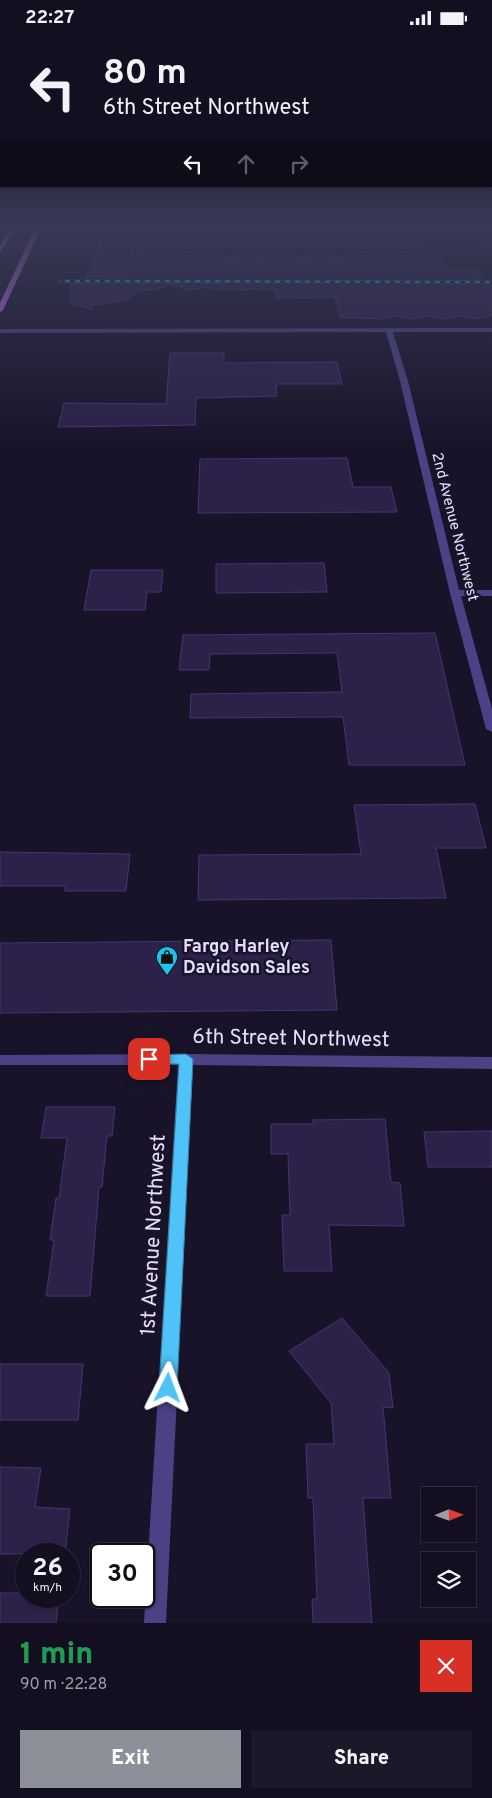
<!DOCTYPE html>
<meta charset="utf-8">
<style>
body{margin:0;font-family:Overpass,sans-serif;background:#1c1729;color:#f1f3f6;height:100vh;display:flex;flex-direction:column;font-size:19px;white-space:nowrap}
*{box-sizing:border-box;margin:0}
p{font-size:16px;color:#9d9ca5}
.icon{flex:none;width:28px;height:28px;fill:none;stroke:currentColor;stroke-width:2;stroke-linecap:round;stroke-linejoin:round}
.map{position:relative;height:1588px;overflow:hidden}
.details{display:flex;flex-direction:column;background:#130e20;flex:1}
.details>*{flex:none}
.guide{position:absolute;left:0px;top:0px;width:492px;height:152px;box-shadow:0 1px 4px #0004,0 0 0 1px #322e3e;background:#130e20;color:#f1f3f6;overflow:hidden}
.needle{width:32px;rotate:89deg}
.fabs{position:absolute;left:421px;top:1452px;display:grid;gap:10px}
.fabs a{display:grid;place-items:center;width:55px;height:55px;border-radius:0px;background:#130e20;box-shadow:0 1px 4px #0004,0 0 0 1px #322e3e;font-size:25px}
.speed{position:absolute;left:15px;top:1508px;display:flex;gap:10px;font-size:25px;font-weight:700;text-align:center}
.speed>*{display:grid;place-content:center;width:65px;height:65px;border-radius:50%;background:#130e20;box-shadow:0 1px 4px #0004,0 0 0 1px #322e3e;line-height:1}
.speed small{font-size:12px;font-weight:400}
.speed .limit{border:2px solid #111;border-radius:8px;background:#fff;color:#111}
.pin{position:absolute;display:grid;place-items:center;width:42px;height:42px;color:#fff;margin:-21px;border-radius:10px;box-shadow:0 2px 8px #0006}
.me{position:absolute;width:55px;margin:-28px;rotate:3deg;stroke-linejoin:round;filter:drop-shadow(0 0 4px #0008)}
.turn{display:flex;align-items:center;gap:18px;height:105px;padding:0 20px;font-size:22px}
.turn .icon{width:65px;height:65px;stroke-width:2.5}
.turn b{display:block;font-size:35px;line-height:42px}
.lanes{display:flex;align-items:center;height:48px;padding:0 20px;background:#0003;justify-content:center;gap:25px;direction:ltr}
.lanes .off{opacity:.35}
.round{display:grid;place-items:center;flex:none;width:52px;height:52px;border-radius:0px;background:#1c1729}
.summary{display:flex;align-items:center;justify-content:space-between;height:85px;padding:0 20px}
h1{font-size:30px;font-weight:800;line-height:38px;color:#1e9e55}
.cta{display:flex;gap:10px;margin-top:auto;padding:10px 20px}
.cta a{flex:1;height:58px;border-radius:0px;background:#8c9099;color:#fff;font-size:20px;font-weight:800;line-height:58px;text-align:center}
.cta a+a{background:#1c1729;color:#f1f3f6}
.status{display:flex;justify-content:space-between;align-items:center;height:35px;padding:0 25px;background:#130e20;direction:ltr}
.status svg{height:14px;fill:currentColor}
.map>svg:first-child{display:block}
</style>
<div class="status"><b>22:27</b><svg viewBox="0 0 49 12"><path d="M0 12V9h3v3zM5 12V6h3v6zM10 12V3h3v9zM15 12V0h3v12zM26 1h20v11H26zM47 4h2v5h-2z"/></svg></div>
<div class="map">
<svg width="492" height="1588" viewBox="0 0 492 1588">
<rect width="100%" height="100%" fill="#19132a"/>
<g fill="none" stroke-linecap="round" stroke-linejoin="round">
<path stroke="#14254d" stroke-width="4" d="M 194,191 L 453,210 L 492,217"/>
</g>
<g fill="#2c2149" stroke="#463573">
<path d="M 102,203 L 129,203 L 128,208 L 135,208 L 132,217 L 164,222 L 178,219 L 197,222 L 212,219 L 232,222 L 247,219 L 267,222 L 287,219 L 303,222 L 318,219 L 339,222 L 352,219 L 373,222 L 386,219 L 405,221 L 420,219 L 434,220 L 439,221 L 445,235 L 478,235 L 485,248 L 492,251 L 492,280 L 476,284 L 459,281 L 444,284 L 427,281 L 413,284 L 396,281 L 381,284 L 340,282 L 335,262 L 276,263 L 275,254 L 220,255 L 206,252 L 189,255 L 170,249 L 158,254 L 139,255 L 126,265 L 94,270 L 92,275 L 70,268 L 70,250 L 85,247 Z"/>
<path d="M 170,318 L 224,318 L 224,328 L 337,327 L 342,349 L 276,349 L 277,361 L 196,363 L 195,390 L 58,392 L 64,368 L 166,369 Z"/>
<path d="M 347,423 L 353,452 L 391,452 L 397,477 L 198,478 L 200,424 Z"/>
<path d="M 324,528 L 327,557 L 216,558 L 216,529 Z"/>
<path d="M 91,535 L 163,535 L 161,557 L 147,557 L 145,575 L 84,575 Z"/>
<path d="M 435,598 L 465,730 L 349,730 L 343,682 L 190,683 L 191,659 L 342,657 L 337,618 L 210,619 L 209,635 L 179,635 L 183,600 Z"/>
<path d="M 475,769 L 486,813 L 436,813 L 446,863 L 198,865 L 199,820 L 361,819 L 354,770 Z"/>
<path d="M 0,817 L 130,819 L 126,856 L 65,856 L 65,851 L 0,851 Z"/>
<path d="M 331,905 L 337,975 L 0,978 L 0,908 Z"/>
<path d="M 46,1072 L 115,1072 L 112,1101 L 107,1101 L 102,1152 L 99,1152 L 90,1261 L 46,1261 L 54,1205 L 50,1205 L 56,1163 L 59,1163 L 67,1103 L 41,1103 Z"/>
<path d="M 385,1084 L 391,1147 L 400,1148 L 404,1191 L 329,1190 L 332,1236 L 284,1236 L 282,1180 L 290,1180 L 288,1119 L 271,1119 L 271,1089 L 313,1089 L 313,1085 Z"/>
<path d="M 492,1096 L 492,1132 L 428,1132 L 424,1097 Z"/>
<path d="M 342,1283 L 389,1338 L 393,1373 L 383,1372 L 391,1463 L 363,1463 L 372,1588 L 313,1588 L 312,1564 L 317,1564 L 313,1463 L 308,1463 L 306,1409 L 334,1409 L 331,1368 L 289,1316 Z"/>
<path d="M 0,1329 L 83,1329 L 78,1385 L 0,1385 Z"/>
<path d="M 0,1432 L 41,1433 L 35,1472 L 70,1474 L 65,1519 L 0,1519 Z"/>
<path d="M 0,1558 L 26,1558 L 26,1561 L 59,1561 L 56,1588 L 0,1588 Z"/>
</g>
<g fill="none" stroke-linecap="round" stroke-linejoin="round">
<g fill="#4a4285" fill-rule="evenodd">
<path d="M 0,191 L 39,191 L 41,192 L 0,193 Z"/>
<path d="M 492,293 L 492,297 L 393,297 L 408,346 L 459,555 L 492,555 L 492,561 L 461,561 L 492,674 L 492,697 L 486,694 L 450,558 L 400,346 L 386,297 L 0,298 L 0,294 Z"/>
<path d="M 186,1019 L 492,1022 L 492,1034 L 193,1030 L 166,1588 L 144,1588 L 178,1030 L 0,1030 L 0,1020 Z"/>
</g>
<g fill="#cd6ef4" fill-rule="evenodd">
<path d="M 11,191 L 17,191 L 0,218 L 0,211 Z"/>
<path d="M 36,191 L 42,191 L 3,275 L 0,277 L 0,268 Z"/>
</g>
<g stroke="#1ac5ed" stroke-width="2.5">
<path id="rail" d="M 60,246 L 492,247"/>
</g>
<use href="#rail" stroke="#19132a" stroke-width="2" stroke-dasharray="5" stroke-linecap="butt"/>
</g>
<linearGradient id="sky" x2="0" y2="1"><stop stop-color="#0e0a17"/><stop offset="0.46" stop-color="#383955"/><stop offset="1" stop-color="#383955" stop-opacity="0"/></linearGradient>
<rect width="492" height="413" fill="url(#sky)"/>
<path fill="#4fc3f7" stroke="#337fa1" d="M 186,1019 L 193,1024 L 177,1353 L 174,1359 L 168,1361 L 162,1359 L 159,1353 L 179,1029 L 149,1029 L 142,1024 L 149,1020 Z"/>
<defs>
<g id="shop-pin" transform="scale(1.125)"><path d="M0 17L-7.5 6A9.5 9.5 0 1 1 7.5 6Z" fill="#1ac5ed" stroke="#19132a"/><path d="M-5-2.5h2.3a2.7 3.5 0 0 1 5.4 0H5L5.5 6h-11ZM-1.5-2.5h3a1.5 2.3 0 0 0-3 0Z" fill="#111"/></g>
</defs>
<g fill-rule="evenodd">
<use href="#shop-pin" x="167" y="922"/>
</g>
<g text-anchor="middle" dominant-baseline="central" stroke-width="5" stroke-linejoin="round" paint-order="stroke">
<g font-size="15" fill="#e4defc" stroke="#19132a">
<text transform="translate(454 492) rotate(76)">2nd Avenue Northwest</text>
</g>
<g font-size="18" font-weight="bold" fill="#e4defc" stroke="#19132a" text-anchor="start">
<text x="183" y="912">Fargo Harley<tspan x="183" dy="21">Davidson Sales</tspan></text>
</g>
<g font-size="21" fill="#e4defc" stroke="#19132a">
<text transform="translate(291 1004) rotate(1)">6th Street Northwest</text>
<text transform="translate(154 1200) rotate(-87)">1st Avenue Northwest</text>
</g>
</g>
</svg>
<div class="fabs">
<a><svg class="needle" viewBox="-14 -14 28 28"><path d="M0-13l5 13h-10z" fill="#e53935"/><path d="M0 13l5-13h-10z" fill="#9d9ca5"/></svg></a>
<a><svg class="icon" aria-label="layers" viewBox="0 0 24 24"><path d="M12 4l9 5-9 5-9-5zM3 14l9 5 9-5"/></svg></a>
</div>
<div class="speed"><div>26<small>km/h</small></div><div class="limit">30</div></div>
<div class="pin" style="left:149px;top:1024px;background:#d93025"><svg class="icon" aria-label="arrive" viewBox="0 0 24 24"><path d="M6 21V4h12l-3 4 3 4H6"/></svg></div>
<svg class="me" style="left:168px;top:1353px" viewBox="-20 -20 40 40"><path d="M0-17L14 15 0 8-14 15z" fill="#4fc3f7" stroke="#fff" stroke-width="4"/></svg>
<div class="guide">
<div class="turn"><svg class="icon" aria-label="left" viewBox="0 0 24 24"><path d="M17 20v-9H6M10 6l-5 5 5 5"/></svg><div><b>80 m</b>6th Street Northwest</div></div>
<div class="lanes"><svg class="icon" aria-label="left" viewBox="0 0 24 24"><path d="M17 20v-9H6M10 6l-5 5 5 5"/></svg><svg class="icon off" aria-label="ahead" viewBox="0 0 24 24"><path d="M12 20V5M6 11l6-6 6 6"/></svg><svg class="icon off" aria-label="right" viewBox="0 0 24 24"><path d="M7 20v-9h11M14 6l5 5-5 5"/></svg></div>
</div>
</div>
<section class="details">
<div class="summary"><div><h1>1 min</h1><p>90 m · 22:28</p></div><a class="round" style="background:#d93025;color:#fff"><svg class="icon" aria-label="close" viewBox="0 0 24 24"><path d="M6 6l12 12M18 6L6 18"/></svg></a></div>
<div class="cta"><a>Exit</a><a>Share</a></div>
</section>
